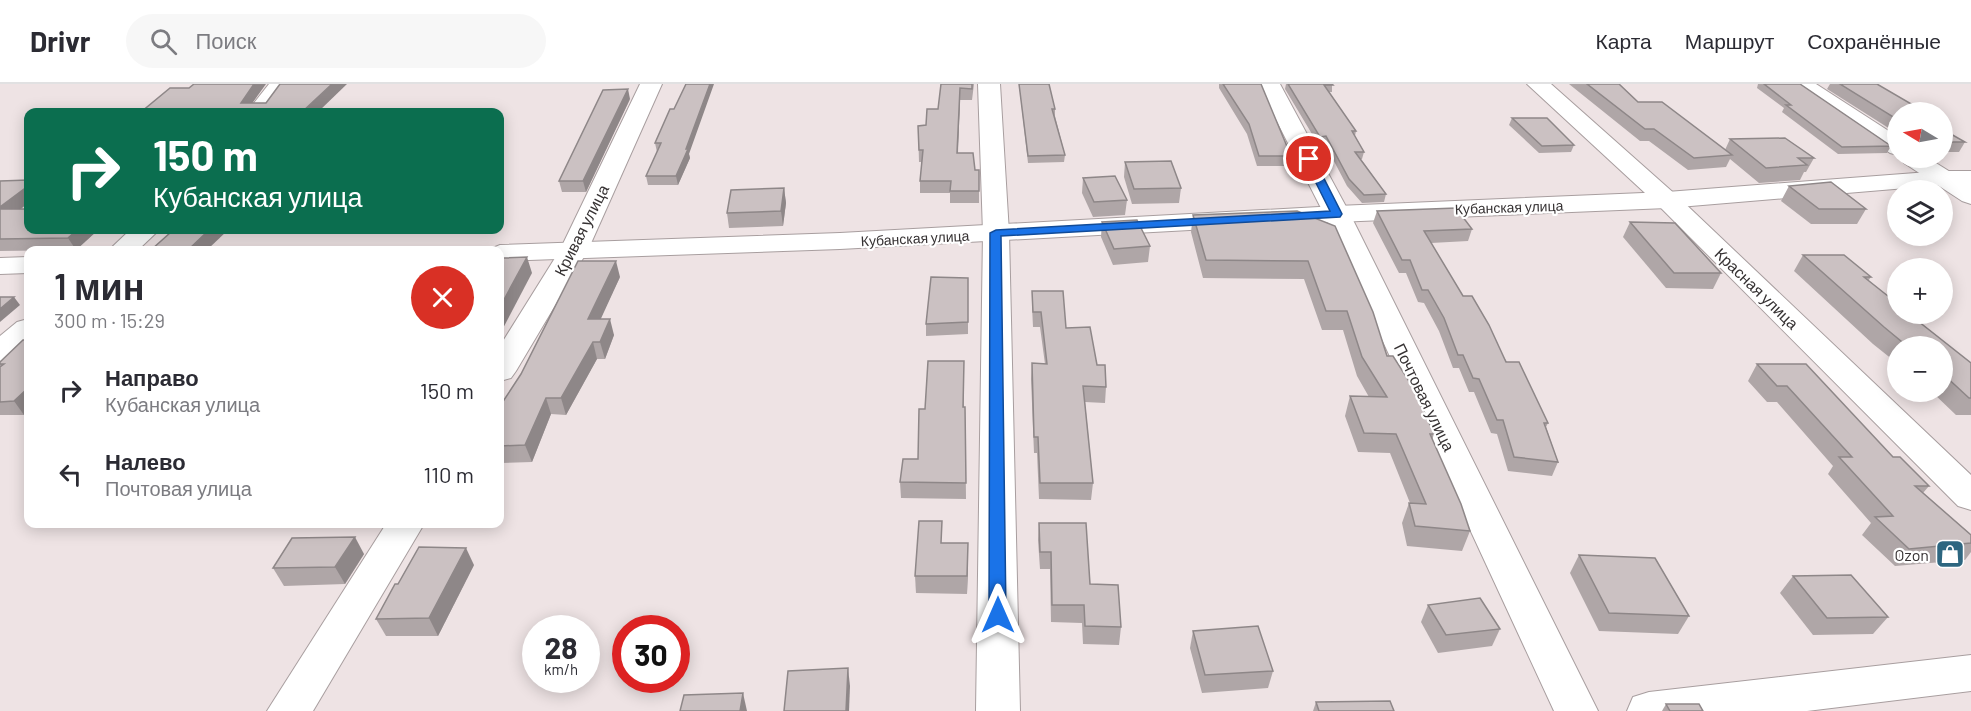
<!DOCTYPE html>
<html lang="ru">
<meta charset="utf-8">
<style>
body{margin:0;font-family:Barlow,sans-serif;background:#f7f7f7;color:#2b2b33;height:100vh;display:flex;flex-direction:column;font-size:22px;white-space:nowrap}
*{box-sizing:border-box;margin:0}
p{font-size:20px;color:#7c7c81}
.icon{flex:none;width:33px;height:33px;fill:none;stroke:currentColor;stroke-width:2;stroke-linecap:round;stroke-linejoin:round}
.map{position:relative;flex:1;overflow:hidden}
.side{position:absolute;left:24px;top:162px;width:480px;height:282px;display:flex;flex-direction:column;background:#fff;border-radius:12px;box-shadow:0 3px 15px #0003}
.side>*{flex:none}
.top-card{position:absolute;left:24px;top:24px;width:480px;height:126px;border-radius:12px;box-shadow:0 3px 15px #0003;background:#0b6e4f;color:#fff;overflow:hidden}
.needle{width:39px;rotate:280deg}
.fabs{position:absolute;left:1887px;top:18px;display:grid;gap:12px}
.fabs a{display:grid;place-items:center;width:66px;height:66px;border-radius:50%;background:#fff;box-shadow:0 3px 15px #0003;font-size:30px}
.speed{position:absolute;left:522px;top:531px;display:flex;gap:12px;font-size:30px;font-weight:700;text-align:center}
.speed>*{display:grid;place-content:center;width:78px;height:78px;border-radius:50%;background:#fff;box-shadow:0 3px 15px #0003;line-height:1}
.speed small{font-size:15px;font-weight:400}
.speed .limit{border:9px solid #d22;background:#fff;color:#111}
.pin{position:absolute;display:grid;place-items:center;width:51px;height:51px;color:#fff;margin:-26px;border:3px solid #fff;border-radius:50%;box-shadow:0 2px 6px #0007}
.me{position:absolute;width:66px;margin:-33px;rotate:0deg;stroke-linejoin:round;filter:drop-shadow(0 0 4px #0008)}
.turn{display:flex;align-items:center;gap:21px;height:126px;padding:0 30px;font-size:27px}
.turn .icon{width:78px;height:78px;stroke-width:2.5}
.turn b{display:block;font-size:42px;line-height:51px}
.round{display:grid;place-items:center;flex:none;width:63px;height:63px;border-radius:32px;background:#f7f7f7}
.summary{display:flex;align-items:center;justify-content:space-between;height:102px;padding:0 30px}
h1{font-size:36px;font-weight:600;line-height:45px}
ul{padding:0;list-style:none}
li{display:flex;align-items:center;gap:18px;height:84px;padding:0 30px}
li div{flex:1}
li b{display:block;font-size:22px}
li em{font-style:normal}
header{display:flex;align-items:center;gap:36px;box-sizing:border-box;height:84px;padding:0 30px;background:#fff;border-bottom:2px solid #e1e1e2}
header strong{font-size:28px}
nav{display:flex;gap:33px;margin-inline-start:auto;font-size:21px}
.search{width:420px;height:54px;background:#f7f7f7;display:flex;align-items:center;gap:15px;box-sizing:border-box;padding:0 21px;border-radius:33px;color:#7c7c81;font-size:22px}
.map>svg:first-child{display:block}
</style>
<header>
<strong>Drivr</strong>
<div class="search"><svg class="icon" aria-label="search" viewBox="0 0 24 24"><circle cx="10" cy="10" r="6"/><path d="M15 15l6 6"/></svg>Поиск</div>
<nav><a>Карта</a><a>Маршрут</a><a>Сохранённые</a></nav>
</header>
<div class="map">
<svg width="1971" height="627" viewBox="0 0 1971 627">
<rect width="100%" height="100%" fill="#eee3e4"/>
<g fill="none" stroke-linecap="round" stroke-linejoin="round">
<g stroke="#a89e9f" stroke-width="2">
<g id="minor">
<path d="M 269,0 L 291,0 L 269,28 L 247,28 Z"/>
<path d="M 640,0 L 662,0 L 588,166 L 516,287 L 511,294 L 500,297 L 500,262 L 560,166 Z"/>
<path d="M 978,0 L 1000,0 L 1009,149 L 1020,627 L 976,627 L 983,149 Z"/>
<path d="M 1258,0 L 1280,0 L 1350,130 L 1598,627 L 1554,627 L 1324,130 Z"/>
<path d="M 1527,0 L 1551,0 L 1676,111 L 1971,391 L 1971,426 L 1958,422 L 1658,121 Z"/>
<path d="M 1791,0 L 1816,0 L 1898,53 L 1898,71 L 1890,69 Z"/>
<path d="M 1900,74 L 1928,74 L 1971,101 L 1971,120 L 1962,117 L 1904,79 Z"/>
<path d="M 130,146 L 159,146 L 138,166 L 109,166 Z"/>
<path d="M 28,235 L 28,259 L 11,275 L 0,277 L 0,252 L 17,238 Z"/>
<path d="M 386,440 L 424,440 L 313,627 L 267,627 Z"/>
<path d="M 1971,571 L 1971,607 L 1807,627 L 1627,627 L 1633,613 L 1649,608 Z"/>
</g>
</g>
<g stroke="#a89e9f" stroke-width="2">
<g id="major">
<path d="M 1942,87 L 1971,87 L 1971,101 L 1942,101 L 1667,124 L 1337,138 L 840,165 L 500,177 L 500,166 L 488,166 L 500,161 L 840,149 L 1337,122 L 1667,108 Z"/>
<path d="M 28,173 L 28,189 L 0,190 L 0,174 Z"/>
</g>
</g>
<use href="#minor" fill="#fff" fill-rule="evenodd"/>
<use href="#major" fill="#fff" fill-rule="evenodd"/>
</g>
<g fill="#afa6a7">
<path d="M 941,0 L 974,0 L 972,16 L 960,16 L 958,69 L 975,86 L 979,86 L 979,119 L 950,119 L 950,109 L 920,109 L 920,97 L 922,78 L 919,78 L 918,42 L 926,41 L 938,25 Z"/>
<path d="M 1019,0 L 1049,0 L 1055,25 L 1055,32 L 1065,71 L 1064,78 L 1028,79 Z"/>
<path d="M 1219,0 L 1261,0 L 1291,72 L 1289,82 L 1257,82 L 1247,50 L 1219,4 Z"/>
<path d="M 1286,0 L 1332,0 L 1332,8 L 1329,8 L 1356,47 L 1355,52 L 1364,68 L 1362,75 L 1361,75 L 1386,110 L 1384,118 L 1362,119 L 1347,102 L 1325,60 L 1318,60 L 1285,5 Z"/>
<path d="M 1569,0 L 1619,0 L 1638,18 L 1725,66 L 1730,55 L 1814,74 L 1806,88 L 1804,88 L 1800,96 L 1759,99 L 1730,75 L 1726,83 L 1688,86 L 1649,57 L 1640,57 Z"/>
<path d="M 1758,0 L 1800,0 L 1891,62 L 1887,69 L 1838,70 L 1782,28 L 1784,24 L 1757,4 Z"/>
<path d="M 1830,0 L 1877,0 L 1898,28 L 1898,50 L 1827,5 Z"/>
<path d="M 630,15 L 586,108 L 562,108 L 559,97 Z"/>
<path d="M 670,25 L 689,70 L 690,74 L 678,101 L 648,101 L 646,92 L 657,68 L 655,59 Z"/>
<path d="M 1512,34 L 1574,61 L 1571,68 L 1539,69 L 1509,41 Z"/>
<path d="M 1942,45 L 1965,58 L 1959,68 L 1942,68 Z"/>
<path d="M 1125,78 L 1181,104 L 1179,119 L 1132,120 L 1124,93 Z"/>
<path d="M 1083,94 L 1127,116 L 1125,131 L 1093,133 L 1082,109 Z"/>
<path d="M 28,96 L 28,119 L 21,125 L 98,146 L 76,166 L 0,167 L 0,97 Z"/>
<path d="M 1789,102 L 1866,125 L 1857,140 L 1811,140 L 1781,117 Z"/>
<path d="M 784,104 L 786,119 L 783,142 L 729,144 L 727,129 Z"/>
<path d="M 1297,127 L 1434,350 L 1432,356 L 1470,447 L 1462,467 L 1407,462 L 1402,439 L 1409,419 L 1410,419 L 1390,369 L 1358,368 L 1345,332 L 1350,312 L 1369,313 L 1357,292 L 1343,246 L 1322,246 L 1304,195 L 1203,194 L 1191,148 L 1193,131 Z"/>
<path d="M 1377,127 L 1472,145 L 1468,157 L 1431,159 L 1463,212 L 1548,339 L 1546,343 L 1558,378 L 1552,392 L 1508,387 L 1497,350 L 1491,349 L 1474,308 L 1469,308 L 1459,284 L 1453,284 L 1439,247 L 1424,219 L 1418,218 L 1406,189 L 1399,189 L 1373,139 Z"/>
<path d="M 1102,138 L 1150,162 L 1148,178 L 1113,181 L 1101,153 Z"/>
<path d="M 1630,138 L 1721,189 L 1713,205 L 1666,204 L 1623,153 Z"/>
<path d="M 1803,171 L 1871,193 L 1868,197 L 1971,279 L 1971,331 L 1956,331 L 1932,308 L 1942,308 L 1942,262 L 1898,262 L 1898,280 L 1873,260 L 1794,187 Z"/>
<path d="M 620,193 L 600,235 L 614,251 L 605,275 L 597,275 L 566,331 L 551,330 L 532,378 L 500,379 L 500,322 Z"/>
<path d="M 968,194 L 968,250 L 926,252 L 926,240 Z"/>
<path d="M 1032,207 L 1066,244 L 1097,281 L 1106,303 L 1105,319 L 1085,318 L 1093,399 L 1091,416 L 1039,415 L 1037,369 L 1034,369 L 1031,295 L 1032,279 L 1045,280 L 1040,243 L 1033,243 L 1032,222 Z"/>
<path d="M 28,256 L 24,331 L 0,331 L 0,278 Z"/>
<path d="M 964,277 L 964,323 L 965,323 L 966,415 L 901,414 L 900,398 L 918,375 L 925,325 Z"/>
<path d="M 1757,280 L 1893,373 L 1929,402 L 1923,409 L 1971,451 L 1971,468 L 1965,476 L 1895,482 L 1862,451 L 1871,439 L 1828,390 L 1833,382 L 1777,318 L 1767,318 L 1748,297 Z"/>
<path d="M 1039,439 L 1090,500 L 1121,543 L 1119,561 L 1083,560 L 1082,539 L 1051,538 L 1050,485 L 1040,485 L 1038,456 Z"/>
<path d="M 942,459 L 968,476 L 967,510 L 916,509 L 915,492 Z"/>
<path d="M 364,470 L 345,500 L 284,502 L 273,484 Z"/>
<path d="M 1579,471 L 1689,532 L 1678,550 L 1599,547 L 1570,489 Z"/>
<path d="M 474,481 L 438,552 L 386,552 L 376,535 Z"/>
<path d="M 1793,492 L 1888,533 L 1873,550 L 1813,551 L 1780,509 Z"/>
<path d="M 1428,521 L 1500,545 L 1492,562 L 1438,569 L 1421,538 Z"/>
<path d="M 1193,547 L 1273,587 L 1268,604 L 1202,609 L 1190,564 Z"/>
<path d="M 1316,618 L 1394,627 L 1313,627 Z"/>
<path d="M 1666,620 L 1703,627 L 1662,627 Z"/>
</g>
<g fill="#8e8788">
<path d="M 254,0 L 266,0 L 246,28 L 241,19 Z"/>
<path d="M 332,0 L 347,0 L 318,28 L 302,28 Z"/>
<path d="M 710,0 L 714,0 L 689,70 L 690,74 L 678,101 L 676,92 Z"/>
<path d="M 960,4 L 960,16 L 957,81 L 957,69 Z"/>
<path d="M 628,5 L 630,15 L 586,108 L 583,97 Z"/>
<path d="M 28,102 L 28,119 L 5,137 L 0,130 L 0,123 Z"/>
<path d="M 784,104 L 786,119 L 783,142 L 781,127 Z"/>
<path d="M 77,146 L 98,146 L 76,166 L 68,154 Z"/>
<path d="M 209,146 L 228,146 L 207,166 L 188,166 Z"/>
<path d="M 527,173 L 532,189 L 500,250 L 500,223 Z"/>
<path d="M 616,177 L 620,193 L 593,252 L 588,235 Z"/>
<path d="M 14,213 L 20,221 L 0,238 L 0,225 Z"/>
<path d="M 610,235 L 614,251 L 605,275 L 600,258 Z"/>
<path d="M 593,258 L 597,275 L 566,331 L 561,314 Z"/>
<path d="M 28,304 L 28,326 L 24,331 L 14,317 Z"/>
<path d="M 546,314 L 551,330 L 532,378 L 525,361 Z"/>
<path d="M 355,453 L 364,470 L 345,500 L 335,483 Z"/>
<path d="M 968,459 L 968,476 L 967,510 L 967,492 Z"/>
<path d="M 466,464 L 474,481 L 438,552 L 429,534 Z"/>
<path d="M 848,584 L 850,602 L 849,627 L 846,627 Z"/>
<path d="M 743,609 L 747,627 L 740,627 Z"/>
</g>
<g fill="#cbc1c2" stroke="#8e8788" stroke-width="1.5">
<path d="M 194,0 L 254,0 L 241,19 L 266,19 L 280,0 L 332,0 L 302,28 L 141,28 L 170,4 L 189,4 Z"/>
<path d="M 686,0 L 710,0 L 686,65 L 688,65 L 676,92 L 646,92 L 661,59 L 655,59 L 670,25 L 674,25 Z"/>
<path d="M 941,0 L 972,0 L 972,5 L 960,4 L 957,69 L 973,69 L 975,86 L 979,86 L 979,107 L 950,107 L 951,97 L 920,97 L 923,66 L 919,66 L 918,42 L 926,41 L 927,25 L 938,25 Z"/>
<path d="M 1019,0 L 1049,0 L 1055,25 L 1052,25 L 1065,71 L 1028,72 Z"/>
<path d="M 1223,0 L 1261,0 L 1291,72 L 1259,72 L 1249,40 Z"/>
<path d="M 1288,0 L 1332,0 L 1333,1 L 1324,1 L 1356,47 L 1352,47 L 1364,68 L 1355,68 L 1386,110 L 1364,111 L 1349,95 L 1326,52 L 1320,53 Z"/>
<path d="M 1587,0 L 1619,0 L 1638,18 L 1662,18 L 1732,71 L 1694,74 L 1654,45 L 1645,45 Z"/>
<path d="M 1764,0 L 1800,0 L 1891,62 L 1842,63 L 1786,21 L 1791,21 Z"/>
<path d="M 1840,0 L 1877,0 L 1925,28 L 1898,28 L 1898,36 Z"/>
<path d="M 628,5 L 583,97 L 559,97 L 603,6 Z"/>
<path d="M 1512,34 L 1547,34 L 1574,61 L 1542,62 Z"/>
<path d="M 1942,45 L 1965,58 L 1942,58 Z"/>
<path d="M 1785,54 L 1814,74 L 1798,74 L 1807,81 L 1766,84 L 1730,55 Z"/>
<path d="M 1171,77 L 1181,104 L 1134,105 L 1125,78 Z"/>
<path d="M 1115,92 L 1127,116 L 1094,118 L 1083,94 Z"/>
<path d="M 28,96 L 28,102 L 0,123 L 0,97 Z"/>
<path d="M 1831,98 L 1866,125 L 1819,125 L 1789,102 Z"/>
<path d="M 784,104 L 781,127 L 727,129 L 731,106 Z"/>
<path d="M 1456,124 L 1472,145 L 1424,147 L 1463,212 L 1472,212 L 1489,241 L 1506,278 L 1519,278 L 1548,339 L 1544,339 L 1558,378 L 1514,373 L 1503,336 L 1497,336 L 1479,295 L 1473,294 L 1463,271 L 1458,271 L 1444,234 L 1428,206 L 1422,206 L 1410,176 L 1402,176 L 1377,127 Z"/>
<path d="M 0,125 L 28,125 L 28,146 L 77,146 L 68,154 L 0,155 Z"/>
<path d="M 1297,127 L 1335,142 L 1373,228 L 1387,272 L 1393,272 L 1414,305 L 1434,350 L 1430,350 L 1461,420 L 1470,447 L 1415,442 L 1409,419 L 1426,420 L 1396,350 L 1364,349 L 1350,312 L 1387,313 L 1362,273 L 1347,227 L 1326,227 L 1308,177 L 1206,176 L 1193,131 Z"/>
<path d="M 1137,136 L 1150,162 L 1114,165 L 1102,138 Z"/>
<path d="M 1630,138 L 1675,139 L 1721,189 L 1674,189 Z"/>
<path d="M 167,146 L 209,146 L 188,166 L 151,166 L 171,148 L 164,148 Z"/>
<path d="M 1803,171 L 1844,171 L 1871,193 L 1864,193 L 1898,220 L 1898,230 L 1909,230 L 1971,279 L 1971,314 L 1969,314 L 1942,289 L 1942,262 L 1907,262 L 1884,243 Z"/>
<path d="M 527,173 L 500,223 L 500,174 Z"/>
<path d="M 578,177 L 616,177 L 588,235 L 610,235 L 600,258 L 593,258 L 561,314 L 546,314 L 525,361 L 500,362 L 500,322 L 521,290 Z"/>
<path d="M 931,193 L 968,194 L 968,238 L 926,240 Z"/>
<path d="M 1032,207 L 1063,207 L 1066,244 L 1090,243 L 1097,281 L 1105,281 L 1106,303 L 1083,302 L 1093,399 L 1040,399 L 1038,353 L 1034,353 L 1032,279 L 1047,280 L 1041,228 L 1033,228 Z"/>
<path d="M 0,213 L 14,213 L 0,225 Z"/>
<path d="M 23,256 L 28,256 L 28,304 L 14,317 L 0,318 L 0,283 L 4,280 L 0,280 L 0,278 Z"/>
<path d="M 928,277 L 964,277 L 963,323 L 965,323 L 966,399 L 900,398 L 903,375 L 918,375 L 919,325 L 925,325 Z"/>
<path d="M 1757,280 L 1806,280 L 1893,373 L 1900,373 L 1929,402 L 1915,402 L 1971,451 L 1971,459 L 1909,465 L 1875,433 L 1893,432 L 1839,373 L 1852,373 L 1787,302 L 1777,302 Z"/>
<path d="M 919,437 L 942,437 L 941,459 L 968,459 L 967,492 L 915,492 Z"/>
<path d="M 1039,439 L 1086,439 L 1090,500 L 1118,501 L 1121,543 L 1085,542 L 1084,521 L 1052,521 L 1051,468 L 1040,468 Z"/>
<path d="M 355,453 L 335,483 L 273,484 L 292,454 Z"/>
<path d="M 419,463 L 466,464 L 429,534 L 376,535 L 395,500 L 398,500 Z"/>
<path d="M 1579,471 L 1655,474 L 1689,532 L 1609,529 Z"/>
<path d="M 1851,491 L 1888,533 L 1827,534 L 1793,492 Z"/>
<path d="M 1480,514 L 1500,545 L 1446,551 L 1428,521 Z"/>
<path d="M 1258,542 L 1273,587 L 1205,591 L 1193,547 Z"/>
<path d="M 848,584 L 846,627 L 784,627 L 788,587 Z"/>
<path d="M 743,609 L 740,627 L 680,627 L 684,611 Z"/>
<path d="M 1390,617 L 1394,627 L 1319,627 L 1316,618 Z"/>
<path d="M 1666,620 L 1699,620 L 1703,627 L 1670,627 Z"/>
</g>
<path fill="#1a73e8" stroke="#114b97" stroke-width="1.5" d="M 1306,73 L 1314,75 L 1342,130 L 1340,133 L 1001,152 L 1006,531 L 1004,536 L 991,536 L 989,531 L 990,149 L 996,146 L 1330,127 L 1304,75 Z"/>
<defs>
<g id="shop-square" transform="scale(1.5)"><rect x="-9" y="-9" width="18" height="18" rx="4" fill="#2d6680" stroke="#fff"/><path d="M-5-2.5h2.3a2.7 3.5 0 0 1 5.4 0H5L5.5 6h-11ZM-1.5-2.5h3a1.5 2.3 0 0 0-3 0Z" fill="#fff"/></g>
</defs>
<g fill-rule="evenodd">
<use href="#shop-square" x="1950" y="470"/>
</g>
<g text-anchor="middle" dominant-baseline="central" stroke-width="4.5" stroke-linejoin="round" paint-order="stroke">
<g font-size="14" fill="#363233" stroke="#fff">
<text transform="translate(1509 123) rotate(-2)">Кубанская улица</text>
<text transform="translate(915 154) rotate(-3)">Кубанская улица</text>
</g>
<g font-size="16" fill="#363233" stroke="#fff">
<text transform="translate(581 146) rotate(-63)">Кривая улица</text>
<text transform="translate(1757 204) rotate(44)">Красная улица</text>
<text transform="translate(1425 313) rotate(64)">Почтовая улица</text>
</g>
<g font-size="16" fill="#363233" stroke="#fff" text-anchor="end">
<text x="1929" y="470">Ozon</text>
</g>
</g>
</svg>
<div class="fabs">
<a><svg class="needle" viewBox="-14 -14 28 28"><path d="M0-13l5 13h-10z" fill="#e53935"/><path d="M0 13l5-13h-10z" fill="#7c7c81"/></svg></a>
<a><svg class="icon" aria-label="layers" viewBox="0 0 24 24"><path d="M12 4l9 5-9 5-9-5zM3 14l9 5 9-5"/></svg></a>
<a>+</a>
<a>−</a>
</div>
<div class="speed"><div>28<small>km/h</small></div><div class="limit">30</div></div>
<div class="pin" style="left:1309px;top:75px;background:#d93025"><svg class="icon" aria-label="arrive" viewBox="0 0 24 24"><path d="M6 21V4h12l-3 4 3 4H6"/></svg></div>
<svg class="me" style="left:998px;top:531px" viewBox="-20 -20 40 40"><path d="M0-17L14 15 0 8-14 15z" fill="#1a73e8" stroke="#fff" stroke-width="4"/></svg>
<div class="top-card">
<div class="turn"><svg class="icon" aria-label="right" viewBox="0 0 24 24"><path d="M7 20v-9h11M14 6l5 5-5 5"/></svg><div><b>150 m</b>Кубанская улица</div></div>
</div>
<section class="side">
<div class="summary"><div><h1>1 мин</h1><p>300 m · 15:29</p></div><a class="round" style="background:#d93025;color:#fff"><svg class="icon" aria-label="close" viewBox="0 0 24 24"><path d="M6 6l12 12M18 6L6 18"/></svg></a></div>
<ul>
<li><svg class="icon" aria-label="right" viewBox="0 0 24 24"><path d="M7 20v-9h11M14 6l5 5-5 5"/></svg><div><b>Направо</b><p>Кубанская улица</p></div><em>150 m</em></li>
<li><svg class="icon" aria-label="left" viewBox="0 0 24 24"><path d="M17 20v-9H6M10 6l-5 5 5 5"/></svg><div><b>Налево</b><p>Почтовая улица</p></div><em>110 m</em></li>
</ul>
</section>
</div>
